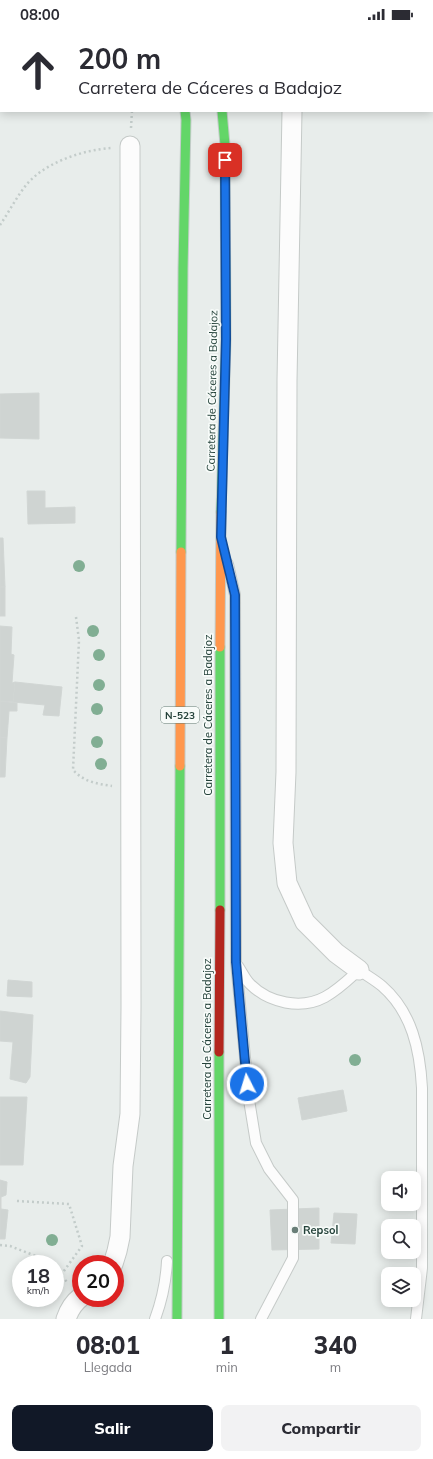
<!DOCTYPE html>
<html lang="es">
<meta charset="utf-8">
<style>
body{margin:0;font-family:Mulish,sans-serif;background:#f2f2f3;color:#2b2b33;height:100vh;display:flex;flex-direction:column;font-size:15px;white-space:nowrap}
*{box-sizing:border-box;margin:0}
p{font-size:13px;color:#7c7c81}
.icon{flex:none;width:22px;height:22px;fill:none;stroke:currentColor;stroke-width:2;stroke-linecap:round;stroke-linejoin:round}
.map{position:relative;height:1291px;overflow:hidden}
.side{display:flex;flex-direction:column;background:#fff;flex:1}
.side>*{flex:none}
.top-card{position:absolute;left:0px;top:0px;width:433px;height:84px;box-shadow:0 2px 10px #0003;background:#fff;color:#2b2b33;overflow:hidden}
.controls{position:absolute;left:381px;top:1143px;display:grid;gap:8px}
.controls a{display:grid;place-items:center;width:40px;height:40px;border-radius:8px;background:#fff;box-shadow:0 2px 10px #0003;font-size:20px}
.speed{position:absolute;left:12px;top:1227px;display:flex;gap:8px;font-size:20px;font-weight:700;text-align:center}
.speed>*{display:grid;place-content:center;width:52px;height:52px;border-radius:50%;background:#fff;box-shadow:0 2px 10px #0003;line-height:1}
.speed small{font-size:10px;font-weight:400}
.speed .limit{border:6px solid #d22;background:#fff;color:#111}
.pin{position:absolute;display:grid;place-items:center;width:34px;height:34px;color:#fff;margin:-17px;border-radius:8px;box-shadow:0 2px 6px #0006}
.me{position:absolute;width:44px;margin:-22px;rotate:355deg;stroke-linejoin:round;filter:drop-shadow(0 0 3px #0008)}
.turn{display:flex;align-items:center;gap:14px;height:84px;padding:0 12px;font-size:18px}
.turn .icon{width:52px;height:52px;stroke-width:2.5}
.turn b{display:block;font-size:28px;line-height:34px}
.eta{display:flex;justify-content:space-evenly;align-items:center;height:68px;text-align:center}
.eta b{font-size:24px;font-weight:800;line-height:28px}
.button{display:flex;gap:8px;margin-top:auto;padding:8px 12px}
.button a{flex:1;height:46px;border-radius:8px;background:#111827;color:#fff;font-size:16px;font-weight:800;line-height:46px;text-align:center}
.button a+a{background:#f2f2f3;color:#2b2b33}
.status{display:flex;justify-content:space-between;align-items:center;height:28px;padding:0 20px;background:#fff;direction:ltr}
.status svg{height:11px;fill:currentColor}
.map>svg:first-child{display:block}
</style>
<div class="status"><b>08:00</b><svg viewBox="0 0 49 12"><path d="M0 12V9h3v3zM5 12V6h3v6zM10 12V3h3v9zM15 12V0h3v12zM26 1h20v11H26zM47 4h2v5h-2z"/></svg></div>
<div class="map">
<svg width="433" height="1291" viewBox="0 0 433 1291">
<rect width="100%" height="100%" fill="#e8edeb"/>
<g fill="#cfd4d2" stroke="#d1d6d4">
<path d="M 39,365 L 39,411 L 0,410 L 0,366 Z"/>
<path d="M 27,463 L 45,463 L 45,480 L 75,479 L 75,495 L 28,496 Z"/>
<path d="M 0,510 L 3,510 L 5,559 L 0,559 Z"/>
<rect x="0" y="559" width="5" height="29"/>
<path d="M 0,598 L 12,599 L 11,626 L 14,627 L 12,655 L 15,654 L 13,674 L 0,673 Z"/>
<path d="M 15,654 L 62,659 L 59,688 L 43,687 L 45,677 L 13,674 Z"/>
<path d="M 0,673 L 17,675 L 17,683 L 9,683 L 7,710 L 0,709 Z"/>
<path d="M 0,709 L 7,710 L 5,749 L 0,749 Z"/>
<path d="M 8,952 L 32,954 L 32,969 L 7,968 Z"/>
<path d="M 0,983 L 33,987 L 30,1049 L 26,1055 L 10,1051 L 13,1014 L 0,1013 Z"/>
<path d="M 343,1062 L 347,1083 L 302,1092 L 298,1070 Z"/>
<path d="M 0,1069 L 27,1069 L 23,1137 L 0,1137 Z"/>
<path d="M 0,1152 L 7,1154 L 6,1167 L 1,1169 L 1,1181 L 8,1182 L 5,1211 L 0,1211 Z"/>
<path d="M 319,1180 L 319,1221 L 272,1222 L 270,1182 Z"/>
<path d="M 334,1185 L 357,1186 L 355,1216 L 331,1215 Z"/>
</g>
<g fill="none" stroke-linecap="round" stroke-linejoin="round">
<g stroke="#c5cac8" stroke-width="12">
<g id="lane">
<path d="M 228,536 L 235,567 L 236,934 L 249,1072 L 256,1115 L 269,1141 L 293,1172 L 293,1230 L 261,1291"/>
<path d="M 238,938 C 242,944 245,951 250,956 C 269,975 301,982 325,969 C 338,962 348,952 359,942 C 366,947 375,952 382,958 C 412,984 420,1022 422,1060 L 422,1240 L 416,1291"/>
<path d="M 155,1291 C 162,1272 166,1253 167,1233"/>
</g>
</g>
<g stroke="#c5cac8" stroke-width="21">
<g id="street">
<path d="M 294,1 L 294,0"/>
<path d="M 292,83 L 287,353 L 286,744 L 283,815 L 287,855 L 305,894 L 336,925 L 359,942"/>
<path d="M 113,1236 L 117,1223 L 120,1209 L 123,1138 L 130,1086 L 131,979 L 130,118"/>
<path d="M 66,1291 C 69,1282 73,1275 81,1269"/>
</g>
</g>
<g stroke="#c3ccc9" stroke-width="11">
<g id="fast">
<path d="M 176,0 L 176,1"/>
<path d="M 216,0 L 216,1"/>
<path d="M 221,484 L 226,311 L 225,117 L 222,83"/>
<path d="M 181,524 L 183,241 L 186,92 L 185,83"/>
<path d="M 220,882 L 220,619"/>
<path d="M 177,1291 L 180,738"/>
<path d="M 219,1291 L 219,1024"/>
</g>
</g>
<g stroke="#c3ccc9" stroke-width="11">
<g id="slow">
<path d="M 220,619 L 221,484"/>
<path d="M 180,738 L 181,524"/>
</g>
</g>
<g stroke="#c3ccc9" stroke-width="11">
<path id="jam" d="M 219,1024 L 220,882"/>
</g>
<g stroke="#c3ccca" stroke-width="2.5" stroke-dasharray="2 3" stroke-linecap="butt">
<path d="M 121,0 L 122,1"/>
<path d="M 131,100 L 132,83"/>
<path d="M 0,197 C 9,184 17,168 27,156 C 46,134 83,122 111,120"/>
<path d="M 76,589 L 79,612 L 73,742 C 84,754 98,756 112,758"/>
<path d="M 17,1173 L 69,1176 L 82,1218 L 61,1247"/>
<path d="M 0,1217 L 10,1218 L 46,1232 L 50,1236"/>
<path d="M 55,1241 L 68,1255"/>
</g>
<use href="#lane" stroke="#fcfcfc" stroke-width="10"/>
<use href="#street" stroke="#fcfcfc" stroke-width="19"/>
<use href="#fast" stroke="#63d668" stroke-width="9"/>
<use href="#slow" stroke="#ff974d" stroke-width="9"/>
<use href="#jam" stroke="#b3261e" stroke-width="9"/>
</g>
<g fill="#81ae93">
<circle cx="79" cy="538" r="6"/>
<circle cx="93" cy="603" r="6"/>
<circle cx="99" cy="627" r="6"/>
<circle cx="99" cy="657" r="6"/>
<circle cx="97" cy="681" r="6"/>
<circle cx="97" cy="714" r="6"/>
<circle cx="101" cy="736" r="6"/>
<circle cx="355" cy="1032" r="6"/>
<circle cx="52" cy="1212" r="6"/>
</g>
<g fill="none" stroke-linecap="round" stroke-linejoin="round">
<g stroke="#114b97" stroke-width="10">
<path id="route" d="M 225,132 L 226,311 L 221,509 L 235,567 L 236,934 L 247,1056"/>
</g>
<use href="#route" stroke="#1a73e8" stroke-width="7"/>
</g>
<circle fill="#697e78" stroke="#f7fbf9" stroke-width="1.5" cx="295" cy="1202" r="4"/>
<g text-anchor="middle" dominant-baseline="central" stroke-width="3.5" stroke-linejoin="round" paint-order="stroke">
<rect fill="#f7fbf9" stroke="#637a73" stroke-width="1" x="161" y="679" width="38" height="16" rx="3"/>
<g font-size="10" font-weight="bold" fill="#24423a">
<text x="180" y="687">N-523</text>
</g>
<g font-size="11" fill="#24423a" stroke="#f7fbf9">
<text transform="translate(212 363) rotate(-89)">Carretera de Cáceres a Badajoz</text>
<text transform="translate(208 687) rotate(-90)">Carretera de Cáceres a Badajoz</text>
<text transform="translate(207 1011) rotate(-90)">Carretera de Cáceres a Badajoz</text>
</g>
<g font-size="11" font-weight="bold" fill="#24423a" stroke="#f7fbf9" text-anchor="start">
<text x="303" y="1202">Repsol</text>
</g>
</g>
</svg>
<div class="controls">
<a><svg class="icon" aria-label="sound" viewBox="0 0 24 24"><path d="M4 9h4l5-4v14l-5-4H4zM17 9q2 3 0 6"/></svg></a>
<a><svg class="icon" aria-label="search" viewBox="0 0 24 24"><circle cx="10" cy="10" r="6"/><path d="M15 15l6 6"/></svg></a>
<a><svg class="icon" aria-label="layers" viewBox="0 0 24 24"><path d="M12 4l9 5-9 5-9-5zM3 14l9 5 9-5"/></svg></a>
</div>
<div class="speed"><div>18<small>km/h</small></div><div class="limit">20</div></div>
<div class="pin" style="left:225px;top:132px;background:#d93025"><svg class="icon" aria-label="arrive" viewBox="0 0 24 24"><path d="M6 21V4h12l-3 4 3 4H6"/></svg></div>
<svg class="me" style="left:247px;top:1056px" viewBox="-20 -20 40 40"><circle r="17" fill="#1a73e8" stroke="#fff" stroke-width="3"/><path d="M0-11L8 9 0 5-8 9z" fill="#fff"/></svg>
<div class="top-card">
<div class="turn"><svg class="icon" aria-label="ahead" viewBox="0 0 24 24"><path d="M12 20V5M6 11l6-6 6 6"/></svg><div><b>200 m</b>Carretera de Cáceres a Badajoz</div></div>
</div>
</div>
<section class="side">
<div class="eta">
<div><b>08:01</b><p>Llegada</p></div>
<div><b>1</b><p>min</p></div>
<div><b>340</b><p>m</p></div>
</div>
<div class="button"><a>Salir</a><a>Compartir</a></div>
</section>
